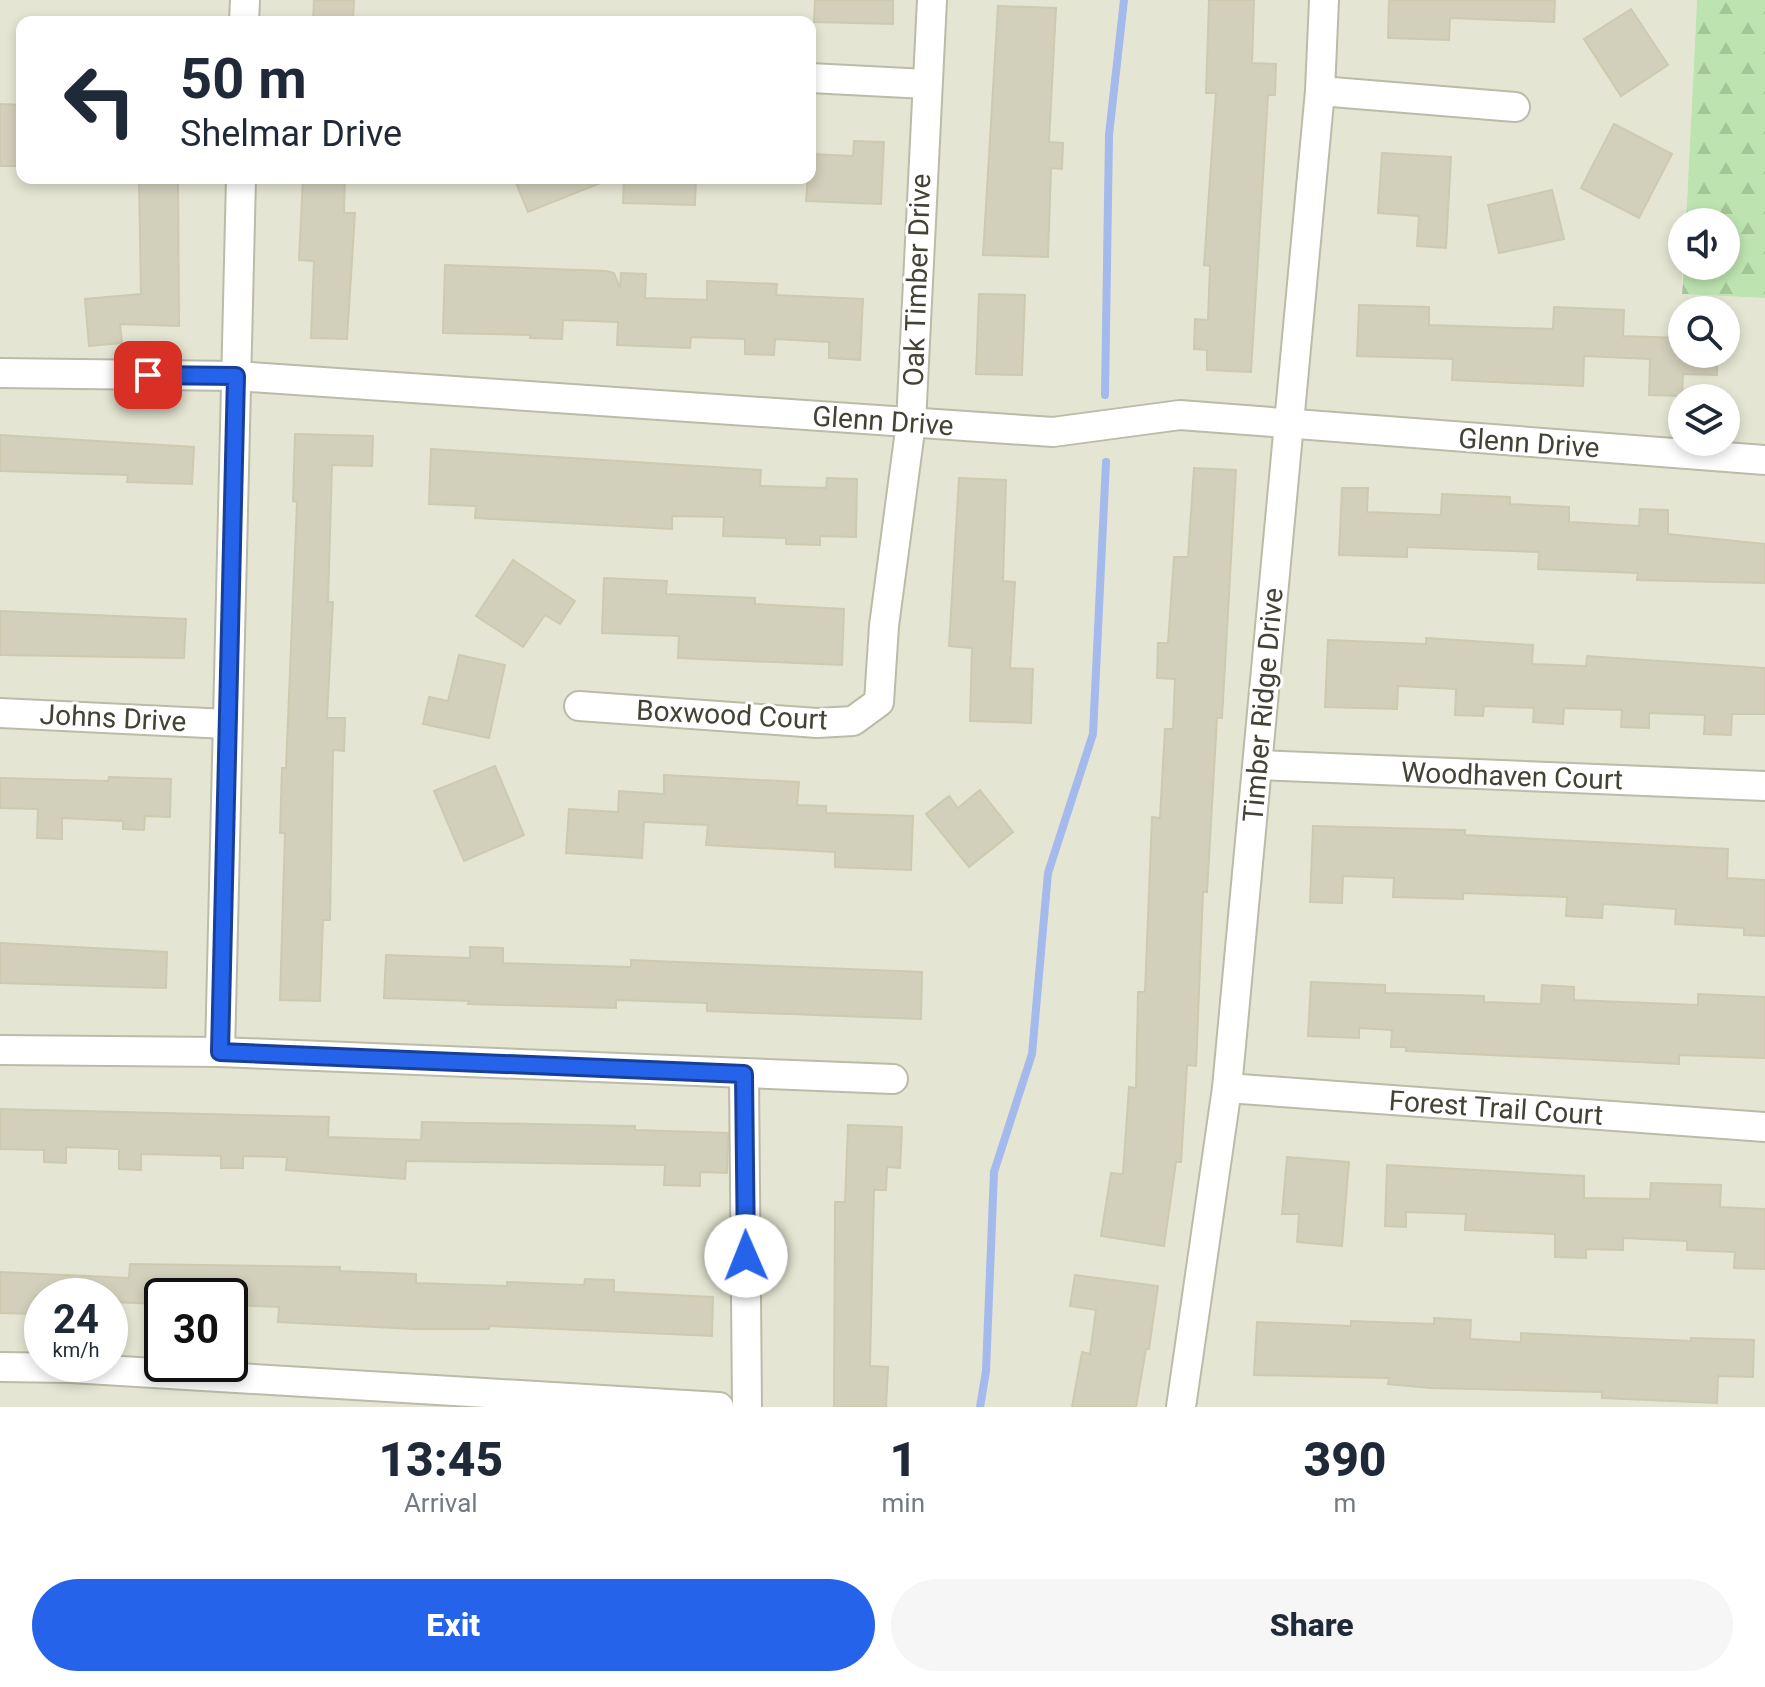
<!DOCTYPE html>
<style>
body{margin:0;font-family:Roboto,sans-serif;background:#f6f6f7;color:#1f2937;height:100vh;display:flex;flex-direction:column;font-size:30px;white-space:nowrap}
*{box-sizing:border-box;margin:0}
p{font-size:26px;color:#747a83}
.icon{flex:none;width:44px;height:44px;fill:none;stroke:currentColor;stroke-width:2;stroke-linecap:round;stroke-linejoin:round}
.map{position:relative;height:1407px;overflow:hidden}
.side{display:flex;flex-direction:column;background:#fff;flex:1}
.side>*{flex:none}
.guide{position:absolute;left:16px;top:16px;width:800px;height:168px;border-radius:16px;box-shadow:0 4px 12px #0003;background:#fff;color:#1f2937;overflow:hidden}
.buttons{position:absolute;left:1668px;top:208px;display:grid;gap:16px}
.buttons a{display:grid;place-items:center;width:72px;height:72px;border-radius:50%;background:#fff;box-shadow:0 4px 12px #0003;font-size:40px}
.speed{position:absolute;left:24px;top:1278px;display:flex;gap:16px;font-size:40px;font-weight:700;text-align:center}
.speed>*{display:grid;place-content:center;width:104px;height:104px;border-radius:50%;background:#fff;box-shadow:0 4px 12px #0003;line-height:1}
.speed small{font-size:20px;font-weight:400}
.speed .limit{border:4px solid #111;border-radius:12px;background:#fff;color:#111}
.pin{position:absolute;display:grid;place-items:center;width:68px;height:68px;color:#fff;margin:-34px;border-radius:16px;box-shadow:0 4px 12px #0006}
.me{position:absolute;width:88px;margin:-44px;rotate:359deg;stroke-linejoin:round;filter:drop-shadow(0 0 6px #0008)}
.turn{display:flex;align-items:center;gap:28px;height:168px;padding:0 32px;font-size:36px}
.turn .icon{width:104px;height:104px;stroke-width:2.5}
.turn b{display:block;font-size:56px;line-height:68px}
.eta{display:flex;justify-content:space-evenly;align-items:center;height:136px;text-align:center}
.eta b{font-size:48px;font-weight:800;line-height:56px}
.cta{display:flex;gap:16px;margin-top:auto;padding:16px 32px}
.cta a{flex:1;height:92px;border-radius:48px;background:#2563eb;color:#fff;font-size:32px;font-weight:800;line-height:92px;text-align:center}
.cta a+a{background:#f6f6f7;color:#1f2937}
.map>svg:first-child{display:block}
</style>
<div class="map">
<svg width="1765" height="1407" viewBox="0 0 1765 1407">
<defs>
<pattern id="forest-firs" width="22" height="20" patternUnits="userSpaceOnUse" patternTransform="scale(2)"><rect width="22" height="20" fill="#bde4b0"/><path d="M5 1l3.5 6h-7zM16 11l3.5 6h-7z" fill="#a4c598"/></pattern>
</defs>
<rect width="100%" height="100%" fill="#f1f1e5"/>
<path fill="#e5e5d3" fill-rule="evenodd" d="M 0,0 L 1697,0 L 1686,222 L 1682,222 L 1682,294 L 1765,298 L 1765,1407 L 0,1407 ZM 22,22 L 810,22 L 810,178 L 22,178 ZM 1682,310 L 1726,310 L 1726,354 L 1682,354 ZM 1682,398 L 1726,398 L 1726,442 L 1682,442 ZM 42,1296 L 110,1296 L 110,1364 L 42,1364 ZM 162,1296 L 230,1296 L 230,1364 L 162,1364 Z"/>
<path fill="url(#forest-firs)" d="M 1697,0 L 1765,0 L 1765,298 L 1682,294 L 1684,266 L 1726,266 L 1726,222 L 1686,222 Z"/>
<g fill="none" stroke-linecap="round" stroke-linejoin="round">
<g stroke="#a4b9ec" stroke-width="8">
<path d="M 1105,395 L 1109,135 L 1124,0"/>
<path d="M 980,1407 L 986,1371 L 994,1172 L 1032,1054 L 1048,873 L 1093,734 L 1106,462"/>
</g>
</g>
<g fill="#d2d0bb" stroke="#cdcaaf" stroke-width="2">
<path d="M 314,0 L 354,0 L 353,22 L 313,22 Z"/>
<path d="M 815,0 L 893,0 L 893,24 L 814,22 Z"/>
<path d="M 1209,0 L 1254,0 L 1252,63 L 1276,64 L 1275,95 L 1268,95 L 1251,372 L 1207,370 L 1207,350 L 1194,349 L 1195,319 L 1208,320 L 1210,266 L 1204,265 L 1216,93 L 1206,93 Z"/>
<path d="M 1389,0 L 1555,0 L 1554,22 L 1450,18 L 1449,40 L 1388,38 Z"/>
<path d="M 998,6 L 1056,8 L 1049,142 L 1063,143 L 1062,169 L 1051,168 L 1048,257 L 983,255 Z"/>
<path d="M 1631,9 L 1668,65 L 1621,96 L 1584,39 Z"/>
<path d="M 0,104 L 22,105 L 22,166 L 0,166 Z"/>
<path d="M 1614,124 L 1672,154 L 1639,218 L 1581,188 Z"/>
<path d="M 854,141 L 884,142 L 881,204 L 806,201 L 810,154 L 853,156 Z"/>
<path d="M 1382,153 L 1451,157 L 1446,248 L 1417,246 L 1419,216 L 1378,213 Z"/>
<path d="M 139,178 L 178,178 L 179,326 L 120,324 L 122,343 L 89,346 L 85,299 L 141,294 Z"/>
<path d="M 303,178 L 345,178 L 344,213 L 355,213 L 347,339 L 311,338 L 314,261 L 299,260 Z"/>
<path d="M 514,178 L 610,178 L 611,179 L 528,212 Z"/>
<path d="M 624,178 L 696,178 L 695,205 L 623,203 Z"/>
<path d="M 1552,190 L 1564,239 L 1499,253 L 1488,205 Z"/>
<path d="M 445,265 L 606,271 L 614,273 L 620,288 L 621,273 L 646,274 L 645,298 L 707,300 L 707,281 L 777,284 L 776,295 L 863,299 L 860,360 L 829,358 L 829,342 L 775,339 L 774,355 L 745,354 L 745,339 L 691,337 L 690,348 L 617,345 L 618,322 L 563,320 L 562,339 L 530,338 L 530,335 L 443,333 Z"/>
<path d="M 979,294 L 1025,295 L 1022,375 L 976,374 Z"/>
<path d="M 1359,305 L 1429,307 L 1429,325 L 1553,329 L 1554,307 L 1624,310 L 1623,336 L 1682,338 L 1682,354 L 1717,354 L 1717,375 L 1683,374 L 1682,396 L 1649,395 L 1650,359 L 1584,356 L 1583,386 L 1452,380 L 1453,359 L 1357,356 Z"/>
<path d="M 295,434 L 373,436 L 372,466 L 332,465 L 328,602 L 333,602 L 327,718 L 345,718 L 344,751 L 333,750 L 330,920 L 323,920 L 320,1001 L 280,1000 L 285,833 L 280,833 L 282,768 L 286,768 L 297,502 L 293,501 Z"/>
<path d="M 0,435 L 194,447 L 192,484 L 127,482 L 128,475 L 0,471 Z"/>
<path d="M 431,449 L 761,470 L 760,486 L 826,488 L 827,478 L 857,479 L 856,537 L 820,536 L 820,545 L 786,544 L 786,538 L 723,536 L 724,517 L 672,516 L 672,529 L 475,518 L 476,506 L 429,504 Z"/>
<path d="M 1194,468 L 1236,470 L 1222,718 L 1217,718 L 1207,892 L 1203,892 L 1196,1066 L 1187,1065 L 1181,1162 L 1176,1162 L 1164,1246 L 1101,1236 L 1111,1173 L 1123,1174 L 1129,1087 L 1136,1088 L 1138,992 L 1145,992 L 1152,817 L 1160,818 L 1165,729 L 1173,729 L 1175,679 L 1157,678 L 1158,643 L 1168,643 L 1174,557 L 1188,557 Z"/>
<path d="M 959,478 L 1006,480 L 1003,581 L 1015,582 L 1010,668 L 1033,669 L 1031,723 L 970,721 L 972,648 L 949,646 Z"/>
<path d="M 1342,488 L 1368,488 L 1367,512 L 1441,515 L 1442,494 L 1510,497 L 1510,504 L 1569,507 L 1569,522 L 1639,526 L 1640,509 L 1668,510 L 1668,534 L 1765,544 L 1765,583 L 1637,580 L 1638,573 L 1538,569 L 1539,552 L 1407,547 L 1407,557 L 1339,555 Z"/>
<path d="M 513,560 L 575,601 L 560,624 L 545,615 L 523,647 L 476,616 Z"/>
<path d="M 604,578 L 667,581 L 666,594 L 755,598 L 755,604 L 844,609 L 842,665 L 678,658 L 679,636 L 602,633 Z"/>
<path d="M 0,611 L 186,619 L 184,658 L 0,655 Z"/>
<path d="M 1426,638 L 1533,645 L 1532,664 L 1586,666 L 1587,656 L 1765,668 L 1765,714 L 1732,714 L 1731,735 L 1704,734 L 1705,715 L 1649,713 L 1649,728 L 1621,727 L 1622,710 L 1564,708 L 1563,724 L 1533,722 L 1534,708 L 1484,706 L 1483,716 L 1455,715 L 1456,689 L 1398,686 L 1397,709 L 1325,707 L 1328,640 L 1426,644 Z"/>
<path d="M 459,655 L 505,665 L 489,738 L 423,724 L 429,697 L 448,701 Z"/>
<path d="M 495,766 L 524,835 L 464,861 L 434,791 Z"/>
<path d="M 664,775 L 799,782 L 797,805 L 826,806 L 826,813 L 913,816 L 911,870 L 835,867 L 835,852 L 706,845 L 708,825 L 644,822 L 642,858 L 566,853 L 569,809 L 618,812 L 619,791 L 664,794 Z"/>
<path d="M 109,777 L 171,779 L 170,817 L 145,816 L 144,830 L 123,829 L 123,821 L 62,818 L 62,839 L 37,838 L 38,809 L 0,808 L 0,778 L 108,781 Z"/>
<path d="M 980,790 L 1013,832 L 969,867 L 926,814 L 949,796 L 958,808 Z"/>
<path d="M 1313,826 L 1465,830 L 1465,835 L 1728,849 L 1727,878 L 1765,880 L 1765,936 L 1744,935 L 1744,928 L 1675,924 L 1676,909 L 1603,904 L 1602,918 L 1566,916 L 1567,897 L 1463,893 L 1463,899 L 1393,897 L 1394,878 L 1343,876 L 1342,903 L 1310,902 Z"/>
<path d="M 0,943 L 167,952 L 166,988 L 0,983 Z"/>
<path d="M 470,947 L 503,948 L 503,963 L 631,967 L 631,960 L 922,972 L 921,1019 L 707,1011 L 707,1003 L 616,1000 L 616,1008 L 468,1004 L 469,1001 L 384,998 L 386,955 L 470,958 Z"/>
<path d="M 1311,982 L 1385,985 L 1385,993 L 1484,996 L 1484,1002 L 1541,1004 L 1542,985 L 1574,987 L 1574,1000 L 1698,1005 L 1698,994 L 1765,997 L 1765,1058 L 1679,1055 L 1679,1064 L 1406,1051 L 1406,1047 L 1391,1047 L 1392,1030 L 1359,1028 L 1359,1038 L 1308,1036 Z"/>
<path d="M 0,1109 L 329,1117 L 328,1137 L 421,1140 L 422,1122 L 635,1126 L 635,1130 L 728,1133 L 727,1173 L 700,1172 L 700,1186 L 664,1185 L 665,1165 L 406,1161 L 405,1179 L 286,1170 L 287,1157 L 243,1156 L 243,1168 L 221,1168 L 221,1156 L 141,1154 L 141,1170 L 119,1169 L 119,1149 L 66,1147 L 66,1163 L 44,1162 L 44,1150 L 0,1149 Z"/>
<path d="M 848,1125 L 902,1127 L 900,1168 L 887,1167 L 886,1190 L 874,1190 L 870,1366 L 888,1367 L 886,1407 L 834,1407 L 835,1202 L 845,1202 Z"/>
<path d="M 1287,1157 L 1349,1162 L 1342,1246 L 1297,1242 L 1299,1214 L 1282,1214 Z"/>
<path d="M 1387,1165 L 1584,1176 L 1584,1198 L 1650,1199 L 1651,1183 L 1721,1185 L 1720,1207 L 1765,1209 L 1765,1269 L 1734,1268 L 1735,1252 L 1687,1250 L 1687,1241 L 1623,1238 L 1623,1250 L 1586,1249 L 1586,1258 L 1555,1257 L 1555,1234 L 1465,1230 L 1466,1214 L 1406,1212 L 1406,1227 L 1385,1226 Z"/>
<path d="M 130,1264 L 340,1267 L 340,1271 L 416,1274 L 416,1283 L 507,1286 L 507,1282 L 584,1285 L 585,1279 L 614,1280 L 614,1292 L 713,1297 L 712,1336 L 489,1326 L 489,1329 L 414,1329 L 278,1322 L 279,1307 L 230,1305 L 230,1296 L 162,1296 L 162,1304 L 110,1302 L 110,1296 L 35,1296 L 34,1314 L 0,1313 L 0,1272 L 129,1278 Z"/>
<path d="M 1075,1275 L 1158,1286 L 1149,1349 L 1146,1349 L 1136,1407 L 1072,1407 L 1082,1352 L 1090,1354 L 1096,1310 L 1070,1306 Z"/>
<path d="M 1434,1318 L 1471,1320 L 1470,1339 L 1521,1342 L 1521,1333 L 1691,1341 L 1691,1338 L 1754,1340 L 1753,1377 L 1718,1376 L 1717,1403 L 1602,1398 L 1602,1392 L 1430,1388 L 1388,1384 L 1389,1378 L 1254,1375 L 1257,1322 L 1351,1326 L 1351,1321 L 1434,1324 Z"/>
</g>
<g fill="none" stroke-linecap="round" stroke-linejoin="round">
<g stroke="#bcbba8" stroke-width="32">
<g id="minor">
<path d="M 244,22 L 245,0"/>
<path d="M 810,78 L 926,84"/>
<path d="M 1320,91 L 1515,107"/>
<path d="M 0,373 L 236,376 L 1053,432 L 1180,415 L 1765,460"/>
<path d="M 579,706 L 817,723 L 853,721 L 879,702 L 884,626 L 911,423 L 932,0"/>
<path d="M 0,713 L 227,724"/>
<path d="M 1259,765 L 1765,786"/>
<path d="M 0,1050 L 220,1052 L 893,1079"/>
<path d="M 220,1052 L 241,178"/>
<path d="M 744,1074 L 747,1407"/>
<path d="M 1227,1088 L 1765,1127"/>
<path d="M 0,1367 L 71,1368 L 719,1407"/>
<path d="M 1181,1407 L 1227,1088 L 1320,91 L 1324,0"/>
</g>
</g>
<use href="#minor" stroke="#fff" stroke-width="28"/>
</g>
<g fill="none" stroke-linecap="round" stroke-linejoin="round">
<g stroke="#184099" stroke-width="20">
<path id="route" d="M 148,375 L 236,376 L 220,1052 L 744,1074 L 746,1256"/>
</g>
<use href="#route" stroke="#2563eb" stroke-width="14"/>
</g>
<g text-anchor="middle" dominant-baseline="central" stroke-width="6" stroke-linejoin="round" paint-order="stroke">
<g font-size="28" fill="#434235" stroke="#fff">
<text transform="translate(917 280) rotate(-88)">Oak Timber Drive</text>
<text transform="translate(883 421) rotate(4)">Glenn Drive</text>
<text transform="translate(1529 443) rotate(4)">Glenn Drive</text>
<text transform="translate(1263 705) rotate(-85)">Timber Ridge Drive</text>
<text transform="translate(732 715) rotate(3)">Boxwood Court</text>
<text transform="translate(113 718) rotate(3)">Johns Drive</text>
<text transform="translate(1512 776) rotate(2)">Woodhaven Court</text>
<text transform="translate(1496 1108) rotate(4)">Forest Trail Court</text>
</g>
</g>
</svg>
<div class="buttons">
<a><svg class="icon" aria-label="sound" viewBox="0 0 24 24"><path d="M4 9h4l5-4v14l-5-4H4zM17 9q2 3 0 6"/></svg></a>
<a><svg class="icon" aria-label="search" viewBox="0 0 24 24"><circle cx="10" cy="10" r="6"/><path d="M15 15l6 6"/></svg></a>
<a><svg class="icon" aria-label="layers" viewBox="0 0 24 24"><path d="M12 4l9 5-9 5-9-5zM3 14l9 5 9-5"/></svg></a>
</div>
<div class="speed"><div>24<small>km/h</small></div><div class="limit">30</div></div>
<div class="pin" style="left:148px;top:375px;background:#d93025"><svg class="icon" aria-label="arrive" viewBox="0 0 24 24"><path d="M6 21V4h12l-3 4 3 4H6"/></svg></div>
<svg class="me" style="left:746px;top:1256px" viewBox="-20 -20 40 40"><circle r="19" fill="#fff"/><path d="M0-13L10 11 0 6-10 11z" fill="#2563eb"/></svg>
<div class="guide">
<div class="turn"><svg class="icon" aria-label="left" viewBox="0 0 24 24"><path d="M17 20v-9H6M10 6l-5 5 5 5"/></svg><div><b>50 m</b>Shelmar Drive</div></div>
</div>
</div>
<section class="side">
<div class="eta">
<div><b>13:45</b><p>Arrival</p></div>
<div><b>1</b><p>min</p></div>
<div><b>390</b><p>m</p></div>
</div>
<div class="cta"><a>Exit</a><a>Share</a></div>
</section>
